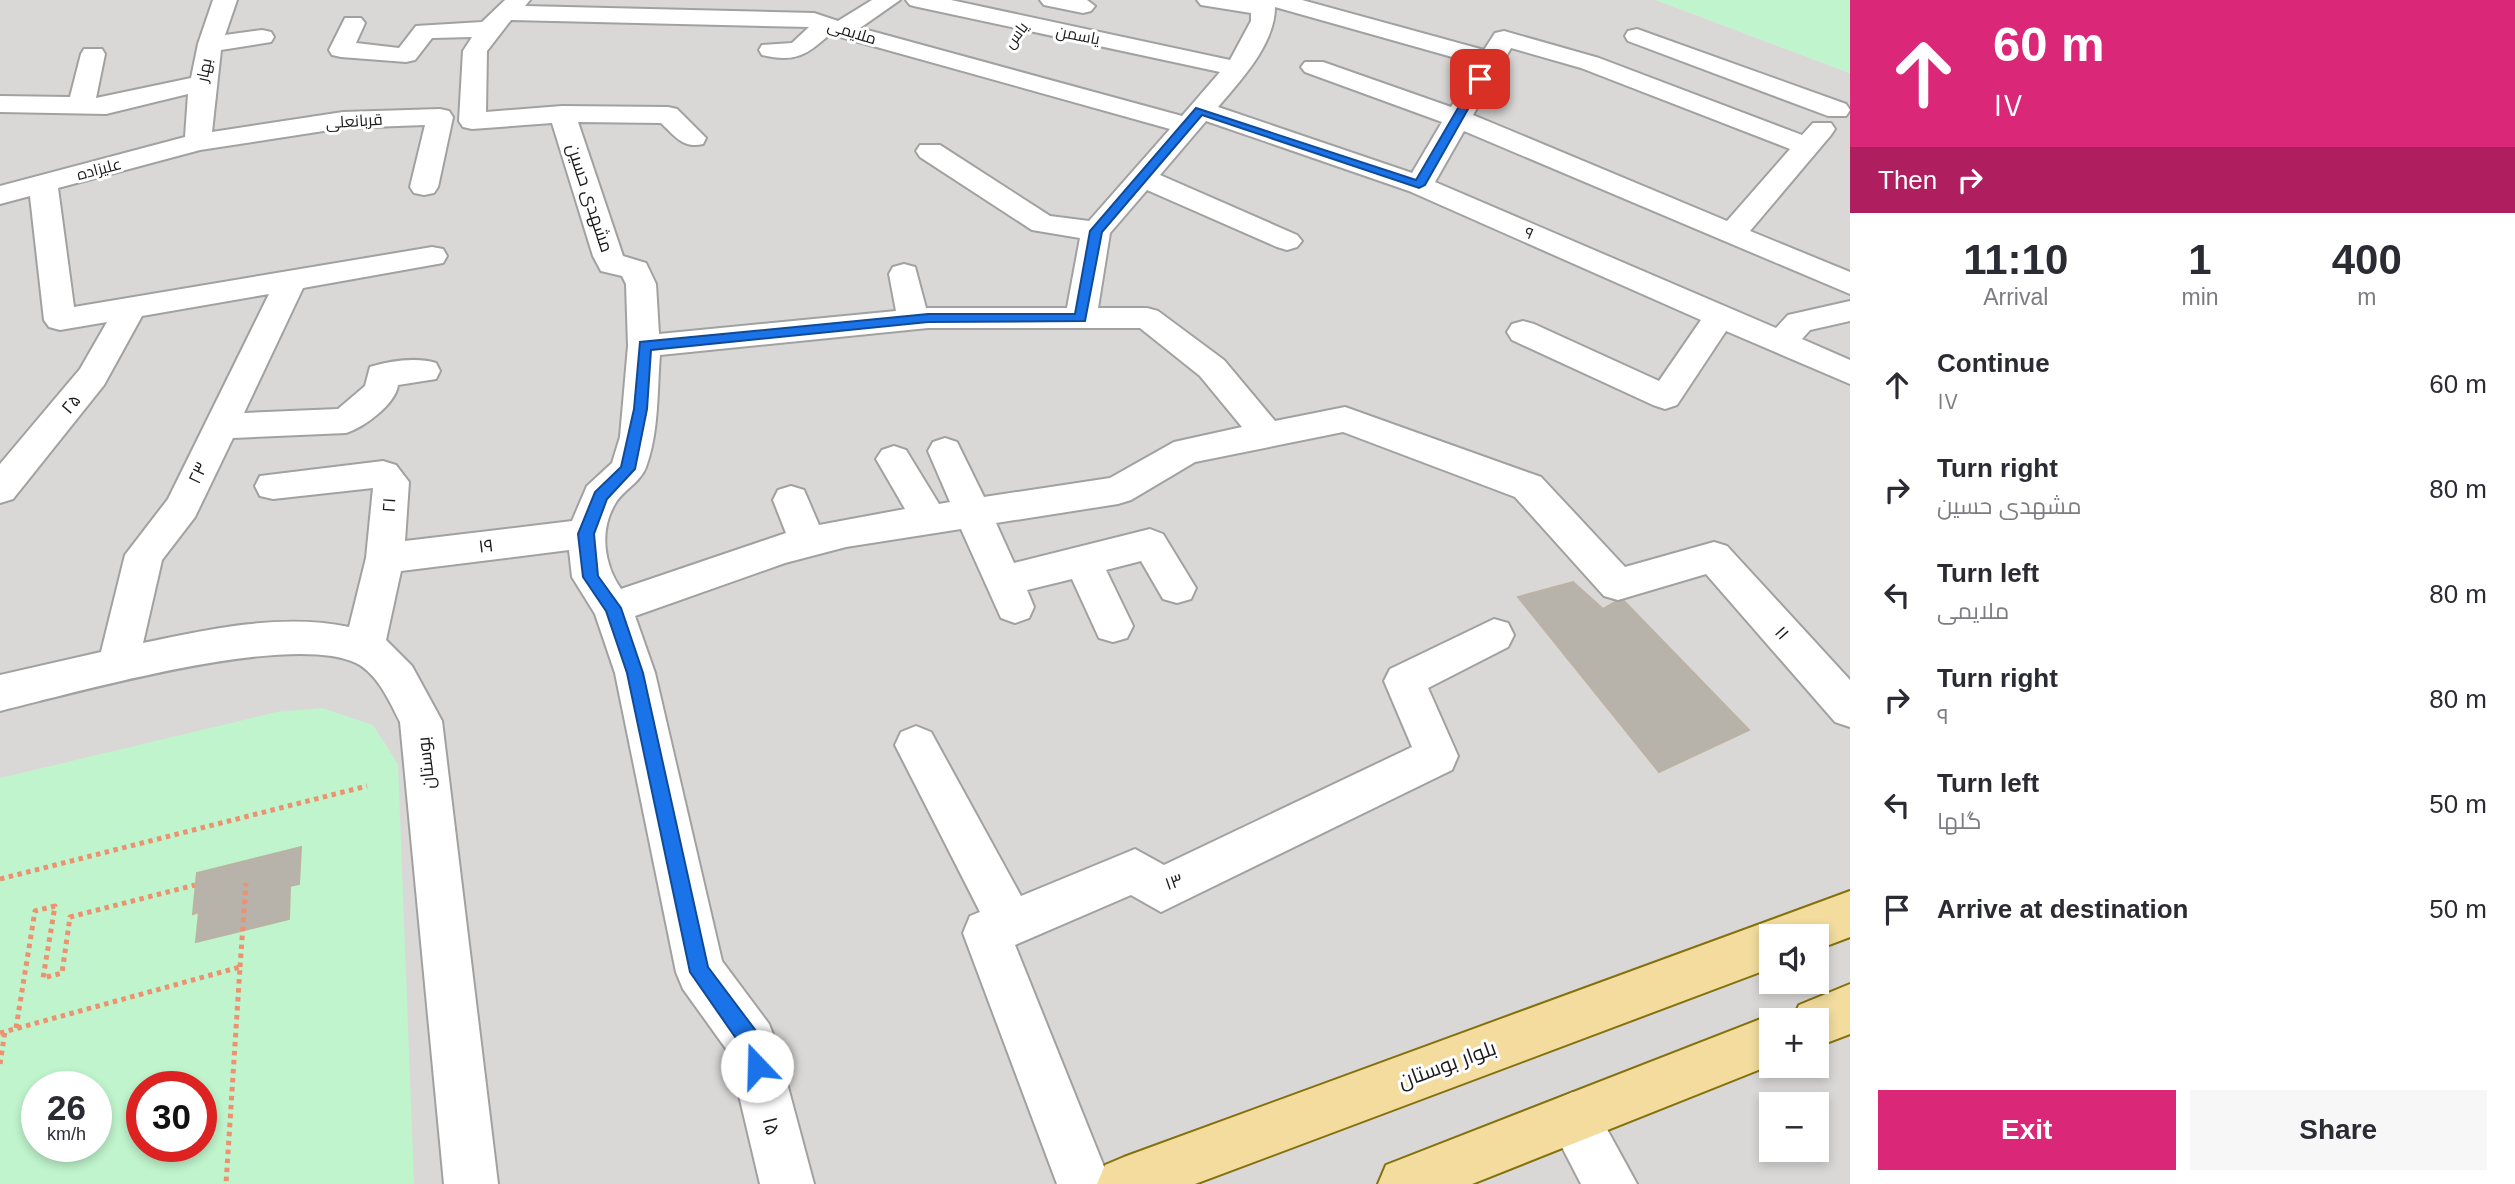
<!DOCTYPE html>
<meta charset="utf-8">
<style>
body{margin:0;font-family:Arial,Cairo,sans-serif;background:#f7f7f7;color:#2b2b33;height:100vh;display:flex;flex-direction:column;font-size:26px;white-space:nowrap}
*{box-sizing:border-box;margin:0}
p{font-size:23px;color:#7c7c81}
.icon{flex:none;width:38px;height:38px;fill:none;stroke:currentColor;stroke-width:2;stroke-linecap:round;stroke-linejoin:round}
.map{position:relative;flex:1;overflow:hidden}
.sheet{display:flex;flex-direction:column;background:#fff;width:665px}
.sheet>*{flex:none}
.hud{background:#db2777;color:#fff;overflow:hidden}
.fabs{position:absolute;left:1759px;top:924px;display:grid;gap:14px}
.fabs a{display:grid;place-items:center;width:70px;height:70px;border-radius:0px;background:#fff;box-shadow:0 4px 10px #0003;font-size:35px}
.speed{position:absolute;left:21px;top:1071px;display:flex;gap:14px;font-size:35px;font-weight:700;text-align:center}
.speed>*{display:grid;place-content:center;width:91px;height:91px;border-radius:50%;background:#fff;box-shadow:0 4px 10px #0003;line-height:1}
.speed small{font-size:18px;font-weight:400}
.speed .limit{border:10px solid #d22;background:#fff;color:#111}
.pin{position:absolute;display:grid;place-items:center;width:60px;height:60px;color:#fff;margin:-30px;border-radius:14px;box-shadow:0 4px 10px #0006}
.me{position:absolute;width:77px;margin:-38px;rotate:339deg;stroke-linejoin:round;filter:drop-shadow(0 0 5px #0008)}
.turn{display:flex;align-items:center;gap:24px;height:147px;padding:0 28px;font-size:32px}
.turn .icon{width:91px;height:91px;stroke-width:2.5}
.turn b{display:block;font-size:49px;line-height:60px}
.then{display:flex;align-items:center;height:66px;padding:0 28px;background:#0003;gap:14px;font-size:26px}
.eta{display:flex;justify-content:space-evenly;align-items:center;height:119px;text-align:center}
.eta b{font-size:42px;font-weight:600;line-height:49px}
.button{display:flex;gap:14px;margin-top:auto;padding:14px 28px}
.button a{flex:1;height:80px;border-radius:0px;background:#db2777;color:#fff;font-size:28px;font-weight:600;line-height:80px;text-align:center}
.button a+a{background:#f7f7f7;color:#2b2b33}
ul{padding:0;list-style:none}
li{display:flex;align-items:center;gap:21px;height:105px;padding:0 28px}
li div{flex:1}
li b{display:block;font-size:26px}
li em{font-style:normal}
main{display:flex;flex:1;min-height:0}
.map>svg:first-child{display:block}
</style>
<main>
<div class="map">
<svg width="1850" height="1184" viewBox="0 0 1850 1184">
<rect width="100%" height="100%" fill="#ebeae1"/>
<path fill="#d9d8d7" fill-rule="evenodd" d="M 0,0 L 1656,0 L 1850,73 L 1850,1184 L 0,1184 ZM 1771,936 L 1816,936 L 1816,982 L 1771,982 ZM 1771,1020 L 1816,1020 L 1816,1066 L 1771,1066 ZM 37,1087 L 96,1087 L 96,1146 L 37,1146 ZM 142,1087 L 201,1087 L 201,1146 L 142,1146 ZM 1771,1104 L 1816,1104 L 1816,1150 L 1771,1150 Z"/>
<g fill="#bff4cc" fill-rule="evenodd">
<path d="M 1656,0 L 1850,0 L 1850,73 Z"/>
<path d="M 322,708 L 373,725 L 398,764 L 414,1184 L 0,1184 L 0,778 L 277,712 ZM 37,1087 L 96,1087 L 96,1146 L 37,1146 ZM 142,1087 L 201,1087 L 201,1146 L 142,1146 Z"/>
</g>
<g fill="#b7b2aa" stroke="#bcb2a4" stroke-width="2">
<path d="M 1573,582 L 1603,609 L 1615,602 L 1624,601 L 1749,730 L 1659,772 L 1518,597 Z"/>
<path d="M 301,847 L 299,884 L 290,886 L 289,919 L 196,942 L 199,912 L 193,914 L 197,873 Z"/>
</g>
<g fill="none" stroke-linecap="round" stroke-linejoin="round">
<g stroke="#a1a1a1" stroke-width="4">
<g id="minor">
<path d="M 213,0 L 237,0 L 225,35 L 262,30 L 271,32 L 274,37 L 271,42 L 221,50 L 212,132 L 343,112 L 440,109 L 449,111 L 453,117 L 438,187 L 434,193 L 424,195 L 414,193 L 410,187 L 425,125 L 343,128 L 200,150 L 58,188 L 74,307 L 432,247 L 443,249 L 447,256 L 443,263 L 303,288 L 244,413 L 338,409 L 365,386 L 370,367 C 390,361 416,357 436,363 L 440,371 L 436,379 L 398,385 C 396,404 363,428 346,433 L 233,438 L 195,517 L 162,560 L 143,643 C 209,629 282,613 349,627 L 366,558 L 373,488 L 273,499 L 260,496 L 255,486 L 260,476 L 383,461 L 396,465 L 409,482 L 405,541 L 572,521 L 587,486 L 612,463 L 620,437 L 628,346 L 626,284 L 622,276 L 601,271 L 593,256 L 552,123 L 472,129 L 463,127 L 459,121 L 463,51 L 472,37 L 432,38 L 415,60 L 406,62 L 341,57 L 332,55 L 329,50 L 345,18 L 361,18 L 365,23 L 356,43 L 399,48 L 416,26 L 482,22 L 505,0 L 530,0 L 525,6 L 814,13 L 838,21 L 872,0 L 900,0 L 860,28 L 1182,116 L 1220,72 L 918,7 L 910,5 L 906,0 L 951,0 L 1230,60 L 1251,21 L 1251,13 L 1201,5 L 1197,0 L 1302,0 L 1484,50 L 1495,33 L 1504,31 L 1599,58 L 1802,135 L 1813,123 L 1831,123 L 1835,129 L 1831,135 L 1750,231 L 1850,272 L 1850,294 L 1464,131 L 1435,182 L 1776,328 L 1788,315 L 1850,301 L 1850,321 L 1810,330 L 1802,339 L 1850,360 L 1850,384 L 1726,331 L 1677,405 L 1665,409 L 1653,405 L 1512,340 L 1507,332 L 1512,324 L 1523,321 L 1534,324 L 1659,381 L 1701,320 L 1409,191 L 1206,121 L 1160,175 L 1297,235 L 1302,241 L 1297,247 L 1287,250 L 1277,247 L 1147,190 L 1110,233 L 1098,308 L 1147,308 L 1158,311 L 1224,360 L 1275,421 L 1345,407 L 1541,477 L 1625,567 L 1714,542 L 1727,546 L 1850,680 L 1850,727 L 1835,722 L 1706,574 L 1618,600 L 1604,596 L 1515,497 L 1343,432 L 1195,462 L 1131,500 L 1118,504 L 996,523 L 1014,563 L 1150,529 L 1163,534 L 1196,588 L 1191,599 L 1177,603 L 1163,599 L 1141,561 L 1106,570 L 1133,626 L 1127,638 L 1113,642 L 1099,638 L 1072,579 L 1027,590 L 1034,607 L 1029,618 L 1015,623 L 1001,618 L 961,529 L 846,547 L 785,563 L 635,616 L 655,673 L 722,961 L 769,1024 L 776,1042 L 814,1184 L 760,1184 L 729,1053 L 683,989 L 676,972 L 615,673 L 595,614 L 572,577 L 569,550 L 401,571 L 386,640 L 412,666 L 442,721 L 498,1184 L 444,1184 L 400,722 C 390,702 377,673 356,663 C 289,631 75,693 0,711 L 0,675 L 101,652 L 125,555 L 168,499 L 269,294 L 142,316 L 104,385 L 13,499 L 0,503 L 0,464 L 80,369 L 107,322 L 60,330 L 49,327 L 44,320 L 30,196 L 0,204 L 0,186 L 185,137 L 188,94 L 106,114 L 0,112 L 0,96 L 70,97 L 81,54 L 84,49 L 102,49 L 105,54 L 96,98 L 191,78 L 198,44 ZM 1275,7 L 1477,64 L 1451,107 L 1323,62 L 1305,62 L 1301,67 L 1305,72 L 1442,122 L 1412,173 L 1218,107 C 1241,80 1275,44 1275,7 ZM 511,20 L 809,27 L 792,43 L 762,45 L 759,50 L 762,55 C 795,63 807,55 830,34 L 1170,129 L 1089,221 L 1050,216 L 940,145 L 920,145 L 916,151 L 920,157 L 1032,230 L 1080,238 L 1067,308 L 926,308 L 915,267 L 904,264 L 893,267 L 889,274 L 896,311 L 659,334 L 656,284 L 646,263 L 623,256 L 578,122 L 661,123 C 674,135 683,149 703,144 L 706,138 L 677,109 L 668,107 L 562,106 L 486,112 L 487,51 ZM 1511,48 L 1581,68 L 1790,149 L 1727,221 L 1473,115 ZM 928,328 L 1140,328 L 1200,376 L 1242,427 L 1174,442 L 1110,478 L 984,497 L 957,442 L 945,438 L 933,442 L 928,451 L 950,502 L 939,504 L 906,450 L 894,446 L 882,450 L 876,459 L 905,509 L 819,525 L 804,490 L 791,486 L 778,490 L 773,500 L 786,533 L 621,589 C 604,565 599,531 615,504 C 623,490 640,483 646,467 C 659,432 657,392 660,355 Z"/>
<path d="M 1040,0 L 1087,0 L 1095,6 L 1091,11 L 1083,13 L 1044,5 Z"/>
<path d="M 1637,29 L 1846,104 L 1850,110 L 1846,116 L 1828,116 L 1628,41 L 1625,36 L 1628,31 Z"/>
<path d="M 1494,619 L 1508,623 L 1514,635 L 1508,647 L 1428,688 L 1458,756 L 1452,770 L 1161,912 L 1131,895 L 1015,945 L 1111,1184 L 1057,1184 L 963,933 L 970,916 L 980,912 L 895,745 L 901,732 L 916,726 L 931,732 L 1021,896 L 1135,849 L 1164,865 L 1412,747 L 1384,681 L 1390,669 Z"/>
<path d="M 1573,1092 L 1591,1100 L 1637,1184 L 1581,1184 L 1547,1118 L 1555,1100 Z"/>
</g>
</g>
<g stroke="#85710c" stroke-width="4">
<g id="major">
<path d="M 1850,891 L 1850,937 L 1816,950 L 1816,936 L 1771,936 L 1771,968 L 1195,1184 L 1097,1184 L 1105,1165 L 1124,1157 Z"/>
<path d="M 1850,984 L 1850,1034 L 1816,1047 L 1816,1020 L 1792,1020 L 1799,1005 Z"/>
<path d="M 1771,1015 L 1784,1020 L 1771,1020 L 1771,1065 L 1472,1184 L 1378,1184 L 1386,1165 Z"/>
</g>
</g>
<g stroke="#ed9170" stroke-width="5" stroke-dasharray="4.5 4.5" stroke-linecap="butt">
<path d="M 0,879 L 367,786"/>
<path d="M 240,967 L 246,883"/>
<path d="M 16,1028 L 35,911 L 55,906 L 43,978 L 62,973 L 70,917 L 195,885"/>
<path d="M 0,1033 L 240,967 L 226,1184"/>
<path d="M 0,1064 L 5,1031"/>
</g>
<use href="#minor" fill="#fff" fill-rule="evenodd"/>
<use href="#major" fill="#f3dc9e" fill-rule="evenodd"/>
</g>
<path fill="#1a73e8" stroke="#114b97" stroke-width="2" d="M 1480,76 L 1485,79 L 1425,185 L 1419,188 L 1202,115 L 1102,232 L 1085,321 L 928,322 L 651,350 L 647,409 L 635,469 L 607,499 L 594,534 L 598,576 L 621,608 L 643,673 L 708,967 L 759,1035 L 768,1066 L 765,1073 L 757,1076 L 750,1073 L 742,1047 L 690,972 L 627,673 L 606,611 L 583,577 L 578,534 L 595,492 L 621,467 L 634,409 L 640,342 L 928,314 L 1075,314 L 1090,231 L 1196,108 L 1416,180 L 1475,79 Z"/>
<g text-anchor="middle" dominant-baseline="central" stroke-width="6" stroke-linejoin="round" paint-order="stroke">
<g font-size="16" fill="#1a1a1a" stroke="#fff">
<text transform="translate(852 32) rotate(17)">ملایمی</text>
<text transform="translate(1016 35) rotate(-53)">یاس</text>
<text transform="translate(1078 35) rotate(11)">یاسمن</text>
<text transform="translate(204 70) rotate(-78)">بهار</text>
<text transform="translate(354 121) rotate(-4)">قربانعلی</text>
<text transform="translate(99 169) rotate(-15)">علیزاده</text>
<text transform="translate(1529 233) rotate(24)">۹</text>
</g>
<g font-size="18" fill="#1a1a1a" stroke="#fff">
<text transform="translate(590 198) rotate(72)">مشهدی حسین</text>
<text transform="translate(71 404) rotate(-50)">۲۵</text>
<text transform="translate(198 473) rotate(-64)">۲۳</text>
<text transform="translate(389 505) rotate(-86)">۲۱</text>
<text transform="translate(486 546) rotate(-7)">۱۹</text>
<text transform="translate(1782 633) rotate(48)">۱۱</text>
<text transform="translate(426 763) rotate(-96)">بوستان</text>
<text transform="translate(1174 882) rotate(-19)">۱۳</text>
</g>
<g font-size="21" fill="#1a1a1a" stroke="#fff">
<text transform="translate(1447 1064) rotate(-20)">بلوار بوستان</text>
<text transform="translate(772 1126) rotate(76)">۱۵</text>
</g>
</g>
</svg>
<div class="fabs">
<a><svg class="icon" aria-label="sound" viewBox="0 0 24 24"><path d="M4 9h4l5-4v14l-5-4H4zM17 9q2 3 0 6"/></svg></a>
<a>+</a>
<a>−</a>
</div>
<div class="speed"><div>26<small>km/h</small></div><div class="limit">30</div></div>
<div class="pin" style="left:1480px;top:79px;background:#d93025"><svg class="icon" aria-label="arrive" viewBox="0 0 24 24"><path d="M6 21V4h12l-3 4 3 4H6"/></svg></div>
<svg class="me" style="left:757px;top:1066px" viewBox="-20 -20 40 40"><circle r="19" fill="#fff"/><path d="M0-13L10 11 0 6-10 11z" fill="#1a73e8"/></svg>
</div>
<section class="sheet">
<div class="hud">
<div class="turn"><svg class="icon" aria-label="ahead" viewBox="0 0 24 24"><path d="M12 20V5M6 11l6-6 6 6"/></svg><div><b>60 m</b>۱۷</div></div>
<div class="then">Then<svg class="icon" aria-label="right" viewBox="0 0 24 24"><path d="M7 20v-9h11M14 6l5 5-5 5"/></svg></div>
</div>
<div class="eta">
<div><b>11:10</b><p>Arrival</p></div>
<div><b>1</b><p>min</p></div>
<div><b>400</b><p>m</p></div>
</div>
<ul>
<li><svg class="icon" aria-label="ahead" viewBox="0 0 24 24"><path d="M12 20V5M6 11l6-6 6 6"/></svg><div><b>Continue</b><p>۱۷</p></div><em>60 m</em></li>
<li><svg class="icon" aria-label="right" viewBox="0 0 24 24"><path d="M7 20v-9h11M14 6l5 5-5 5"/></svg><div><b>Turn right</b><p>مشهدی حسین</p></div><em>80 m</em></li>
<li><svg class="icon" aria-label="left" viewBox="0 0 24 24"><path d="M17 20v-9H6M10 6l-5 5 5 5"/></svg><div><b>Turn left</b><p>ملایمی</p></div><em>80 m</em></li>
<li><svg class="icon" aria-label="right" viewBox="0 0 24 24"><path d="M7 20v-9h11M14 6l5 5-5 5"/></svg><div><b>Turn right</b><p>۹</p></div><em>80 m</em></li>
<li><svg class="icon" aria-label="left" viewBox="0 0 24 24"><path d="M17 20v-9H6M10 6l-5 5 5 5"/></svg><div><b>Turn left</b><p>گلها</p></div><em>50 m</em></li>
<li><svg class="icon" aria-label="arrive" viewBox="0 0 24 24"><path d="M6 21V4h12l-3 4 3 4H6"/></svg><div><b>Arrive at destination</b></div><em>50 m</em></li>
</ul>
<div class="button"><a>Exit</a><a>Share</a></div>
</section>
</main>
